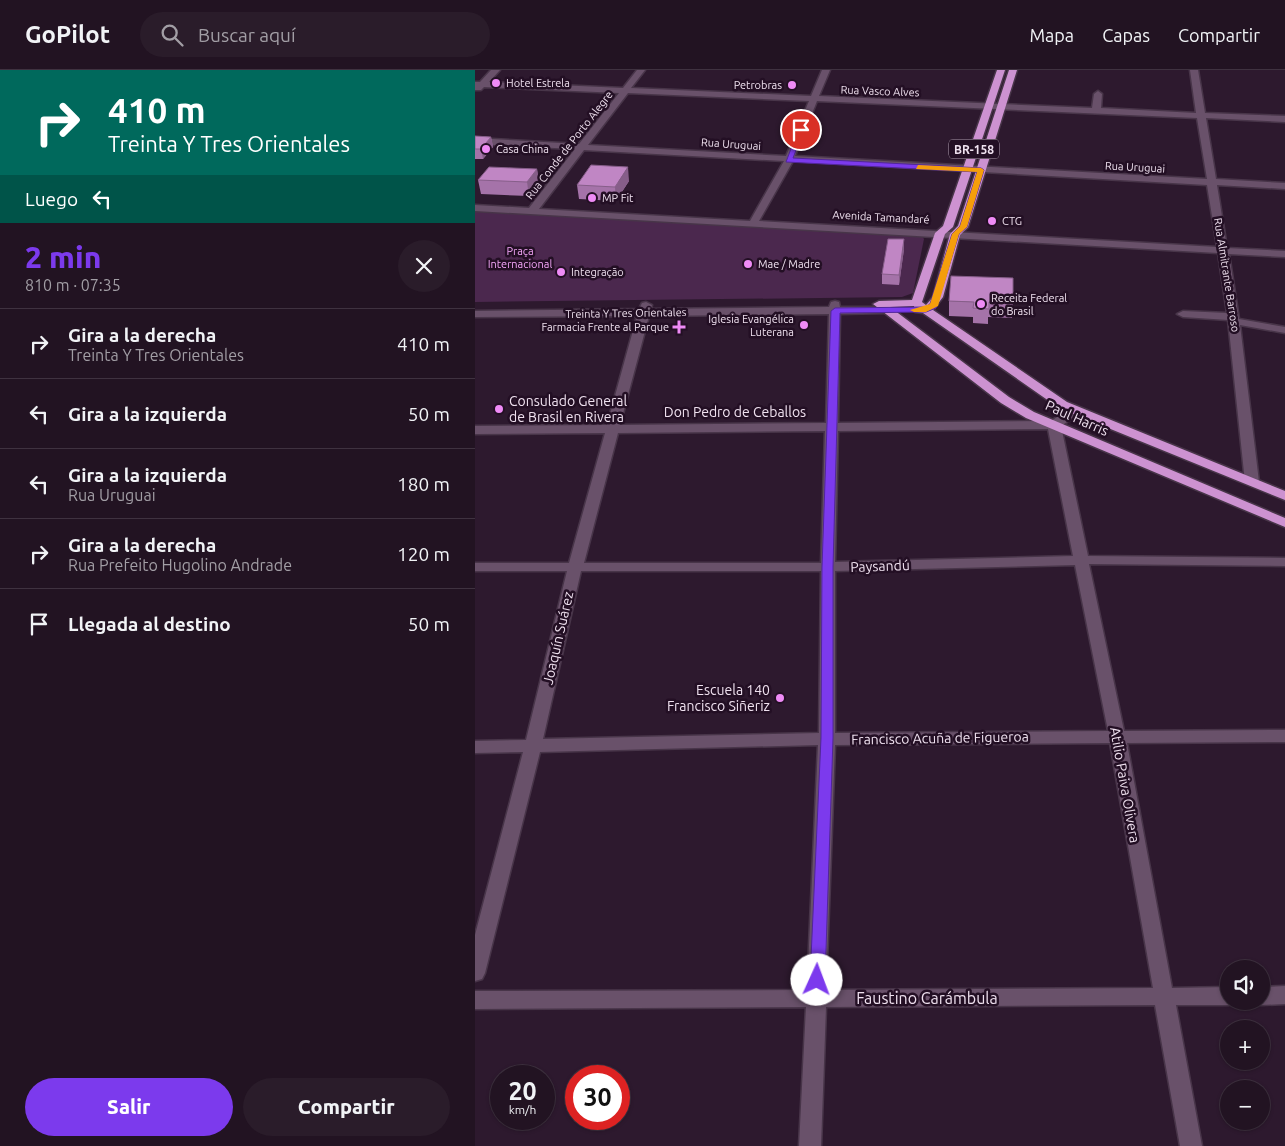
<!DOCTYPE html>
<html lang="es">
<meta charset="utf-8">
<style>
body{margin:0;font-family:Ubuntu,sans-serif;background:#2a1c2a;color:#f1f3f6;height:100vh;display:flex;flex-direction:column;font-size:19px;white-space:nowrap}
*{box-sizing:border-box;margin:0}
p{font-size:16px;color:#a29ea5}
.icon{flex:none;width:28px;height:28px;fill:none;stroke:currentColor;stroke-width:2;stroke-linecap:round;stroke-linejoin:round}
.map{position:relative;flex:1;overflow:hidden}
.drawer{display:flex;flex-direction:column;background:#221322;width:475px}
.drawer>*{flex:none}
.top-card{background:#00695c;color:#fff;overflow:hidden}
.tools{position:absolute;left:745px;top:890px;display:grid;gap:10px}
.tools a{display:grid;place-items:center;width:50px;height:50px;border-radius:50%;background:#221322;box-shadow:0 1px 4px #0004,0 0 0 1px #3f3240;font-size:25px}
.speed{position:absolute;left:15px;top:995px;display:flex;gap:10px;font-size:25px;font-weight:700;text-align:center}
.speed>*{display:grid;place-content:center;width:65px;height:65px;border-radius:50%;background:#221322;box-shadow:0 1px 4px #0004,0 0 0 1px #3f3240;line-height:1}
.speed small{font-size:12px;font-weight:400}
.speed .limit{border:8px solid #d22;background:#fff;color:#111}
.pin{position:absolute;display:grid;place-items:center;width:42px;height:42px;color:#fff;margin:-21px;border:2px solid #fff;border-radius:50%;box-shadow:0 1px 5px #0007}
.me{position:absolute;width:55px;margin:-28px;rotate:2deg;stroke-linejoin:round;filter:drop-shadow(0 0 4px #0008)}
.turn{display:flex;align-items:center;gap:18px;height:105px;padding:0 25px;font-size:22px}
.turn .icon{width:65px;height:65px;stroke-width:2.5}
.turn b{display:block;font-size:35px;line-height:42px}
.then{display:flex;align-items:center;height:48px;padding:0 25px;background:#0003;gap:10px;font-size:19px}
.round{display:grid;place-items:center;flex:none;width:52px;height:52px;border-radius:26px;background:#2a1c2a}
.summary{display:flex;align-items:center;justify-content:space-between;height:85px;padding:0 25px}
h1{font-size:30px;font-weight:800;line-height:38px;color:#7c3aed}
.action{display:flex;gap:10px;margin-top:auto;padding:10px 25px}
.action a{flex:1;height:58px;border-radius:30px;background:#7c3aed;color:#fff;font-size:20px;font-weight:800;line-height:58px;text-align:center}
.action a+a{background:#2a1c2a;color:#f1f3f6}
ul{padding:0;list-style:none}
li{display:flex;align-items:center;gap:15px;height:70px;padding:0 25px;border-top:1px solid #3f3240}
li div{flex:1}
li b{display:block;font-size:19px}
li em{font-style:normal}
header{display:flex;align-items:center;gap:30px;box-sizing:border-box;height:70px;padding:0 25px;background:#221322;border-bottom:1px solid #3f3240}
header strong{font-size:24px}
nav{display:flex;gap:28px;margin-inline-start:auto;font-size:18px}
.search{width:350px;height:45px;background:#2a1c2a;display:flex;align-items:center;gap:12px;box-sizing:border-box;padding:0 18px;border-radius:28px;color:#a29ea5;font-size:19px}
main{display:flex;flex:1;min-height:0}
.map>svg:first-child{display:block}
</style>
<header>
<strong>GoPilot</strong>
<div class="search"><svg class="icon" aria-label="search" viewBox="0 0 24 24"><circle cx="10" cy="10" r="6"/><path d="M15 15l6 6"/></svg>Buscar aquí</div>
<nav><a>Mapa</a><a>Capas</a><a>Compartir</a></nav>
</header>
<main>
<section class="drawer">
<div class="top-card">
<div class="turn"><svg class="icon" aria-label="right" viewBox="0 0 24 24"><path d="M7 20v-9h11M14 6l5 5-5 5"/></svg><div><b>410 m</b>Treinta Y Tres Orientales</div></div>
<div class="then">Luego<svg class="icon" aria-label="left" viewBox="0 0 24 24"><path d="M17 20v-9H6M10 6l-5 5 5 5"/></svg></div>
</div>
<div class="summary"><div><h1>2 min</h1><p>810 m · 07:35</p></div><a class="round"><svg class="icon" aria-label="close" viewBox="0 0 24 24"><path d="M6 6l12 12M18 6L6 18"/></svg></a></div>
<ul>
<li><svg class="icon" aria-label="right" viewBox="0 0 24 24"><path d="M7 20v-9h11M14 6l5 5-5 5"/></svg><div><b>Gira a la derecha</b><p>Treinta Y Tres Orientales</p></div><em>410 m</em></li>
<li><svg class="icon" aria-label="left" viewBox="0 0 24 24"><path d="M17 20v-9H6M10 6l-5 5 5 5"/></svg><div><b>Gira a la izquierda</b></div><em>50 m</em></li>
<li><svg class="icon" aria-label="left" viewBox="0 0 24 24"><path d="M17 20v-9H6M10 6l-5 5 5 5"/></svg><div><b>Gira a la izquierda</b><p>Rua Uruguai</p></div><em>180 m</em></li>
<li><svg class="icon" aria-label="right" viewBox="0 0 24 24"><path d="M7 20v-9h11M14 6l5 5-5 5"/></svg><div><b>Gira a la derecha</b><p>Rua Prefeito Hugolino Andrade</p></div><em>120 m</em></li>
<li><svg class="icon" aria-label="arrive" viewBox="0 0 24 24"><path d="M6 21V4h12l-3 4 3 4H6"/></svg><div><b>Llegada al destino</b></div><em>50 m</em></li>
</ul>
<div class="action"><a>Salir</a><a>Compartir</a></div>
</section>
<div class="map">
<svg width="810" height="1076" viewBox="0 0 810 1076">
<rect width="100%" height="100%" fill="#2d192e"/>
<path fill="#4b284e" d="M 0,141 L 447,166 L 449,169 L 438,223 L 427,227 L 0,232 Z"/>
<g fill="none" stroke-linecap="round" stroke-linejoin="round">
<g stroke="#483549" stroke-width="3">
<g id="minor">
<path d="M 16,0 L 25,0 L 14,12 L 148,18 L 162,0 L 170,0 L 156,18 L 336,26 L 347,0 L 355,0 L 344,26 L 617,38 L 619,24 L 623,21 L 627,24 L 626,38 L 721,43 L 715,0 L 723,0 L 730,43 L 810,46 L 810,52 L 731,48 L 741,109 L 810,113 L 810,119 L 742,115 L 752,178 L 810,181 L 810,187 L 754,184 L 764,249 L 810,257 L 810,263 L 765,255 L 784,412 L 777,416 L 770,412 L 753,250 L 708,247 L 702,244 L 708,241 L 752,243 L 743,183 L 0,141 L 0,135 L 54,138 L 100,79 L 0,74 L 0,68 L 104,74 L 144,23 L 9,17 L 6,20 L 0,20 L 0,12 L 5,12 ZM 153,23 L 334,31 L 311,86 L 113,75 ZM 342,31 L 722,48 L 732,109 L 320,86 ZM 109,80 L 309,91 L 275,151 L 64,139 ZM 318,91 L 732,115 L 742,177 L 284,151 Z"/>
<path d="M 360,231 L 364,232 L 365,237 L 410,237 L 416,240 L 410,243 L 365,244 L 363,353 L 576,351 L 596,338 L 604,338 L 606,341 L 604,344 L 586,356 L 613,486 L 810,488 L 810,496 L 614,494 L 649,661 L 810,660 L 810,672 L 652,673 L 697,918 L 754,917 L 754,931 L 761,931 L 754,935 L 701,935 L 727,1076 L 705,1076 L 680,935 L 351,937 L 346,1076 L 324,1076 L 331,937 L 0,939 L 0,921 L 332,920 L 343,675 L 65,682 L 10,903 L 7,909 L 0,911 L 0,865 L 48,682 L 0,683 L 0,671 L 51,670 L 92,501 L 0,501 L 0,493 L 94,493 L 130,363 L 0,364 L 0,356 L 132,355 L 162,246 L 0,247 L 0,241 L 164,239 L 167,233 L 171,232 L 177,235 L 176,239 L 354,237 L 356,232 ZM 354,244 L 351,353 L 145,355 L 174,246 ZM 573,359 L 598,486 L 360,492 L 363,361 ZM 350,361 L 346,493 L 109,493 L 143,363 ZM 600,495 L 633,661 L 360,663 L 360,501 ZM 106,501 L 346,501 L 344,663 L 68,669 ZM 635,673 L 678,918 L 351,920 L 360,675 Z"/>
<path d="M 810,916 L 810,934 L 786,935 L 779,932 L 786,931 L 786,917 Z"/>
</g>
</g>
<g stroke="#483549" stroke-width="3">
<path id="highway" d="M 522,0 L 530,0 L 478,157 L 470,164 L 447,232 L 451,235 L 458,227 L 475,164 L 483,156 L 534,0 L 542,0 L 493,157 L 485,165 L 468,227 L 458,240 L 592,332 L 810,421 L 810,430 L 584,338 L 448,243 L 440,242 L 439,236 L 415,237 L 534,327 L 559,342 L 810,448 L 810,457 L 551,348 L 526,333 L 398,234 L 404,231 L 437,230 L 460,163 L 468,156 Z"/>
</g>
<use href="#minor" fill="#69516a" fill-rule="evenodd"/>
<use href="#highway" fill="#cd92d1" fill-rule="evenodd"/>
</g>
<g fill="#a573a9">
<path d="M 0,66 L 16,67 L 18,77 L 8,89 L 0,89 Z"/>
<path d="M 62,99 L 64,113 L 54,126 L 6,124 L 3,110 Z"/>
<path d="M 154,111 L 141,131 L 104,129 L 102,115 Z"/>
<path d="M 429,179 L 424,215 L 407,214 L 407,204 Z"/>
<path d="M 474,231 L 538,233 L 537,248 L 513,247 L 513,254 L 498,253 L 498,247 L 474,246 Z"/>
</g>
<g fill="#865e89">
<path d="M 16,67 L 18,77 L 8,89 L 6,79 Z"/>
<path d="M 153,97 L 154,111 L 141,131 L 140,117 Z"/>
<path d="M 62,99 L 64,113 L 54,126 L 52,112 Z"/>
<path d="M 429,169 L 429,179 L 424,215 L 424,205 Z"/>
</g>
<g fill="#c086c4" stroke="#865e89">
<path d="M 0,66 L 16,67 L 6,79 L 0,79 Z"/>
<path d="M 116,95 L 153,97 L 140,117 L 102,115 Z"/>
<path d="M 14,97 L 62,99 L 52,112 L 3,110 Z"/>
<path d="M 413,169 L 429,169 L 424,205 L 407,204 Z"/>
<path d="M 476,206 L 538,208 L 538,233 L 514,232 L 514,239 L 498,238 L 499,232 L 474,231 Z"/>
</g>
<path fill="#7c3aed" stroke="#51269a" d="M 326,58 L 329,60 L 318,88 L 506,98 L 509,100 L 492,157 L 484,164 L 461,238 L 451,242 L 365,243 L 358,497 L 358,668 L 350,910 L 348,914 L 342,916 L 337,914 L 335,910 L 346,668 L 347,497 L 356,241 L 360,238 L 450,237 L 455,234 L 477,164 L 485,156 L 502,102 L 311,92 L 323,60 Z"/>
<path fill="#f59e0b" d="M 443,95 L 506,98 L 509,100 L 492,157 L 484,164 L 463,236 L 451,242 L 439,242 L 435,240 L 455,234 L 477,164 L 485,156 L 502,102 L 441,99 Z"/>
<g fill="#ef8bf6" stroke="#230f24" stroke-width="2">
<circle cx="21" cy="13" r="5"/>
<circle cx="317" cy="15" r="5"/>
<circle cx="11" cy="79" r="5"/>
<circle cx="117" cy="128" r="5"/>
<circle cx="517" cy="151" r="5"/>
<circle cx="273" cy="194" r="5"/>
<circle cx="86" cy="202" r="5"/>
<circle cx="506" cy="234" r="5"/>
<circle cx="329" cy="255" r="5"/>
<path d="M201.5 249.5h5v5h5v5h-5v5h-5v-5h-5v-5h5z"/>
<circle cx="24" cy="339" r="5"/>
<circle cx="305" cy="628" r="5"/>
</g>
<g text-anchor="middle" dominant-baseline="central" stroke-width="5" stroke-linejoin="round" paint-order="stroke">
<g font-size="11" fill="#efe1ef" stroke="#230f24" text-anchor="start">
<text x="31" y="13">Hotel Estrela</text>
<text x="307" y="15" text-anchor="end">Petrobras</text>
<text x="21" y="79">Casa China</text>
<text x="127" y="128">MP Fit</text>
<text x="527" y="151">CTG</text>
<text x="283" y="194">Mae / Madre</text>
<text x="96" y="202">Integração</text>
<text x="516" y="228">Receita Federal<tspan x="516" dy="13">do Brasil</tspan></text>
<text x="319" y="249" text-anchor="end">Iglesia Evangélica<tspan x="319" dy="13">Luterana</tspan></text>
<text x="194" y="257" text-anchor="end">Farmacia Frente al Parque</text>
</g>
<g font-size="11" fill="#efe1ef" stroke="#230f24">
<text transform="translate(405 21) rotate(2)">Rua Vasco Alves</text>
<text transform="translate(256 74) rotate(4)">Rua Uruguai</text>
<text transform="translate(94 75) rotate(-52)">Rua Conde de Porto Alegre</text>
<text transform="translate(660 97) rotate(3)">Rua Uruguai</text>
<text transform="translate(406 147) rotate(3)">Avenida Tamandaré</text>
<text transform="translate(752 205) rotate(81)">Rua Almitrante Barroso</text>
<text transform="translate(151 243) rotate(-1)">Treinta Y Tres Orientales</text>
</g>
<g font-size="11" fill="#f4a6f9" stroke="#230f24">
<text x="45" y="181">Praça<tspan x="45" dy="13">Internacional</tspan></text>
</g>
<rect fill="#230f24" stroke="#b2a2b2" stroke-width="1" x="474" y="69.5" width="50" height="19" rx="4"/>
<g font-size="12" font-weight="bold" fill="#efe1ef">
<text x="499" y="79">BR-158</text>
</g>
<g font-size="14" fill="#efe1ef" stroke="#230f24" text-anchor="start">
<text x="34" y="331">Consulado General<tspan x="34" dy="16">de Brasil en Rivera</tspan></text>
<text x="295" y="620" text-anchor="end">Escuela 140<tspan x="295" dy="16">Francisco Siñeriz</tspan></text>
</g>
<g font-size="14" fill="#efe1ef" stroke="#230f24">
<text x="260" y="342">Don Pedro de Ceballos</text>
<text transform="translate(602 348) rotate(24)">Paul Harris</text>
<text transform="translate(405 496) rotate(-2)">Paysandú</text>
<text transform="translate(83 568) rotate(-77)">Joaquín Suárez</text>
<text transform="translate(465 668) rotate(-1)">Francisco Acuña de Figueroa</text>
<text transform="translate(650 715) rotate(80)">Atilio Paiva Olivera</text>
</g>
<g font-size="16" fill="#efe1ef" stroke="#230f24">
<text x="452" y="928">Faustino Carámbula</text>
</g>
</g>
</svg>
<div class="tools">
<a><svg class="icon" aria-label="sound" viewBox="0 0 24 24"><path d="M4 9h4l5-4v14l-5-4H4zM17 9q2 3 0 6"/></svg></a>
<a>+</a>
<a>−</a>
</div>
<div class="speed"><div>20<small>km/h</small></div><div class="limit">30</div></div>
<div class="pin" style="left:326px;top:60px;background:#d93025"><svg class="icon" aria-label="arrive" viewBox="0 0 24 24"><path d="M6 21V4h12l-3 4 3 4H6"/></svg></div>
<svg class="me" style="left:342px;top:910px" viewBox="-20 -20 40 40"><circle r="19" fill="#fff"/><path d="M0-13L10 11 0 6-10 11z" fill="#7c3aed"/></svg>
</div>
</main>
